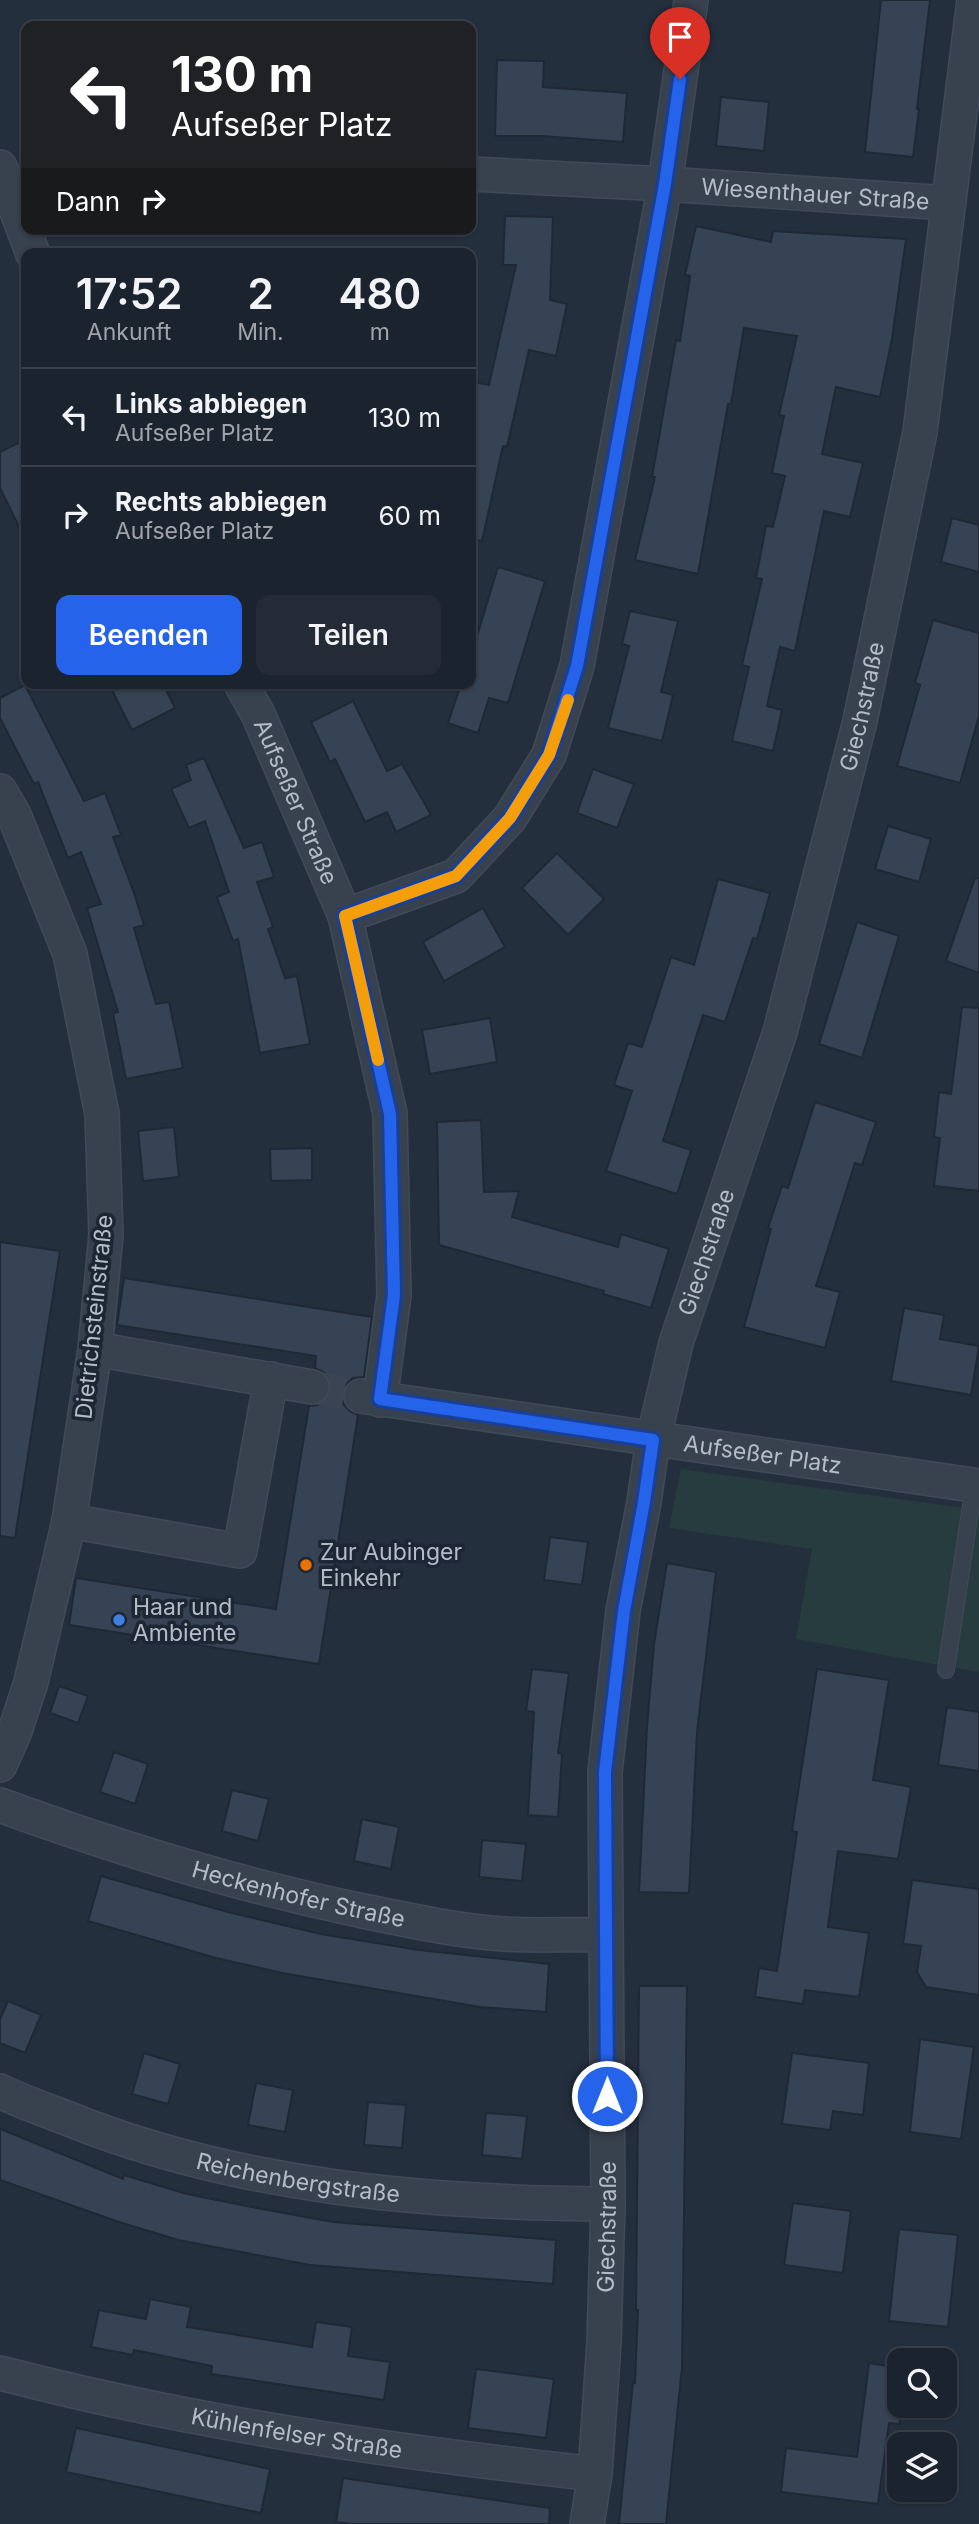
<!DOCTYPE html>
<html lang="de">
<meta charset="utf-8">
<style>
body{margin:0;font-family:Inter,sans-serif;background:#242b36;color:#f1f3f6;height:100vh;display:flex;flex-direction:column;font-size:26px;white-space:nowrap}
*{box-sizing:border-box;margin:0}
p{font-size:23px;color:#a0a4aa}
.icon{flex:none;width:38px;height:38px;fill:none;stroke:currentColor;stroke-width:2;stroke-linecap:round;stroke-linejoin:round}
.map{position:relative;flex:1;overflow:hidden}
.panel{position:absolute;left:21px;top:248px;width:455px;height:441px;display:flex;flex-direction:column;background:#1b232e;border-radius:14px;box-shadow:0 2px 5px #0004,0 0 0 2px #39404a}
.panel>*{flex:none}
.guide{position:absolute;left:21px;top:21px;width:455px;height:214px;border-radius:14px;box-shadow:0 2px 5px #0004,0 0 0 2px #39404a;background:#202124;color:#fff;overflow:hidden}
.buttons{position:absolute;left:887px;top:2348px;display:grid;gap:14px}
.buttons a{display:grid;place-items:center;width:70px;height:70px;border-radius:14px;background:#1b232e;box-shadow:0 2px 5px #0004,0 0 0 2px #39404a;font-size:35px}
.pin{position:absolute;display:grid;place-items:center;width:60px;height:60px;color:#fff;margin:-72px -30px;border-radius:50% 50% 50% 0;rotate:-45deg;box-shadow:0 0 7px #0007}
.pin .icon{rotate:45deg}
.me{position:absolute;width:77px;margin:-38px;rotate:0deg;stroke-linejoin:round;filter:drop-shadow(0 0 5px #0008)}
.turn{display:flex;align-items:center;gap:24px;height:147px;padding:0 35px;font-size:32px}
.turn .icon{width:91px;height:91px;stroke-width:2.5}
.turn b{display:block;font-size:49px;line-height:60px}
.then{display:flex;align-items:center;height:66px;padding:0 35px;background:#0003;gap:14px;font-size:26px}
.eta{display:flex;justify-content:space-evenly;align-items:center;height:119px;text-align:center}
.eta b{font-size:42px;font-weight:600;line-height:49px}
.button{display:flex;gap:14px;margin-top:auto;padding:14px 35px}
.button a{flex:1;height:80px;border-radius:14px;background:#2563eb;color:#fff;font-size:28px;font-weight:600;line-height:80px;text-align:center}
.button a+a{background:#242b36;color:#f1f3f6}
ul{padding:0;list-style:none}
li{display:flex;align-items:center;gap:21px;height:98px;padding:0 35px;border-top:2px solid #39404a}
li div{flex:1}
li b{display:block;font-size:26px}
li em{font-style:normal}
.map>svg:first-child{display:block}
</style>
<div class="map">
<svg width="979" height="2524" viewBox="0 0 979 2524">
<rect width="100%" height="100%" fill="#242f3e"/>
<path fill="#263c3f" d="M 681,1469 L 979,1510 L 979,1672 L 796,1639 L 812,1549 L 669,1528 Z"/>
<g fill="#364354" stroke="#1f2835" stroke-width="2">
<path d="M 881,0 L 930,0 L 917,109 L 919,109 L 913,157 L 865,152 Z"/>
<path d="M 497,60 L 544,61 L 543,87 L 627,93 L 623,142 L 542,136 L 495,136 Z"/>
<path d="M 721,97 L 769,102 L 764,151 L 716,146 Z"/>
<path d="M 505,216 L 553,217 L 550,300 L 567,304 L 556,356 L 529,350 L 507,447 L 503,446 L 482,541 L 471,539 L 471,381 L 489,385 L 516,265 L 503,265 Z"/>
<path d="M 696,226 L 771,242 L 773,231 L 906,239 L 892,339 L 880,397 L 836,387 L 822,454 L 863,463 L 850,517 L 824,511 L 795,651 L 780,647 L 767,706 L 782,710 L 773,751 L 732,741 L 749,667 L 742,665 L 762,579 L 756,578 L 766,526 L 773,527 L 785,476 L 772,473 L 784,416 L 779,415 L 797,336 L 744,328 L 731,404 L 728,404 L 698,574 L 635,560 L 655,477 L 652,477 L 676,340 L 680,341 L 690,276 L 685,275 Z"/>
<path d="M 26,439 L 26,541 L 0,488 L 0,452 Z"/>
<path d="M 952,518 L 979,525 L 979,572 L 941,562 Z"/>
<path d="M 498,567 L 545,581 L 508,703 L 489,698 L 478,733 L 448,723 L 461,684 L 471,684 L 471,656 Z"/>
<path d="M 630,611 L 678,621 L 661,692 L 673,695 L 662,741 L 608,728 L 629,646 L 622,644 Z"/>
<path d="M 933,620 L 979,633 L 979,716 L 960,783 L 897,766 L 920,685 L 915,683 Z"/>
<path d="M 109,684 L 163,684 L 175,708 L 132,730 Z"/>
<path d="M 25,685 L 84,801 L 105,793 L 121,835 L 113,837 L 134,893 L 144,925 L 134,928 L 156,1004 L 169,1002 L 183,1068 L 126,1079 L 113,1013 L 118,1012 L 87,908 L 101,904 L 81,852 L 68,858 L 38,782 L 34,784 L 0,718 L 0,698 Z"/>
<path d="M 353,701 L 387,771 L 402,764 L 431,815 L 396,832 L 387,812 L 365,822 L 335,759 L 330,762 L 311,722 Z"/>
<path d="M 204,758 L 244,848 L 262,842 L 274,877 L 257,882 L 273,927 L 268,929 L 285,978 L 297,976 L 310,1044 L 260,1053 L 238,939 L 233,941 L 217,897 L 229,892 L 205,821 L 189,828 L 171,789 L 191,780 L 186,765 Z"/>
<path d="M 593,769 L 634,784 L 617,828 L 577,813 Z"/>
<path d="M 888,826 L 931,839 L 919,882 L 875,869 Z"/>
<path d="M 557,853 L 604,899 L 568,935 L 522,888 Z"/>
<path d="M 975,878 L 979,878 L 979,973 L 946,961 Z"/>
<path d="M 718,879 L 770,893 L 757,939 L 753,938 L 725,1022 L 703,1015 L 663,1141 L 691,1150 L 677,1194 L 606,1171 L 632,1091 L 614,1085 L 628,1043 L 642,1047 L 671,957 L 694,965 Z"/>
<path d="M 483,908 L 505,947 L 444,981 L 423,942 Z"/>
<path d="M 857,922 L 899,936 L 862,1058 L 819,1044 Z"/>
<path d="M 962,1007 L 979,1008 L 979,1191 L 934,1186 L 940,1138 L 934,1137 L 939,1092 L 951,1094 Z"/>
<path d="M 490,1018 L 497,1062 L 430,1074 L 422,1030 Z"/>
<path d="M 815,1102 L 876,1122 L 862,1165 L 855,1163 L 816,1286 L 840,1292 L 825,1348 L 744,1327 L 771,1229 L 768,1228 L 782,1186 L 788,1188 Z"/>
<path d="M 481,1120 L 484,1192 L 519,1191 L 512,1217 L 618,1247 L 621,1234 L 669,1249 L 651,1308 L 603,1294 L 604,1291 L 439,1245 L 437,1122 Z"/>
<path d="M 174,1127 L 179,1177 L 143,1181 L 138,1131 Z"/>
<path d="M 312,1148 L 312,1180 L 271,1181 L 270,1149 Z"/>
<path d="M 0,1242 L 60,1251 L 15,1538 L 0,1536 Z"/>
<path d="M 124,1278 L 372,1317 L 364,1377 L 353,1378 L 346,1384 L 342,1393 L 343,1404 L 350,1411 L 358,1415 L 319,1664 L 69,1625 L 76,1578 L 276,1609 L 309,1406 L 318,1405 L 326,1400 L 331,1390 L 330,1380 L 325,1373 L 315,1368 L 316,1356 L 117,1325 Z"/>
<path d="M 904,1308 L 944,1315 L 940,1339 L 979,1346 L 971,1395 L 891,1381 Z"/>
<path d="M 550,1537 L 588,1542 L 582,1585 L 544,1580 Z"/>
<path d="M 667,1563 L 716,1572 L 697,1732 L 689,1893 L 639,1892 L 647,1727 L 654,1644 Z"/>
<path d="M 532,1669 L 569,1673 L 558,1753 L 562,1754 L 558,1817 L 528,1815 L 534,1712 L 526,1711 Z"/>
<path d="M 817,1669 L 889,1680 L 873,1780 L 911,1787 L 898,1859 L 838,1851 L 828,1927 L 869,1933 L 859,1997 L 805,1990 L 803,2004 L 755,1997 L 759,1968 L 777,1971 L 797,1832 L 792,1831 Z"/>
<path d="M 59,1686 L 88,1696 L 78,1723 L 50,1713 Z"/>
<path d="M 947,1707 L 979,1712 L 979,1771 L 938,1765 Z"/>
<path d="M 114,1752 L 148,1764 L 135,1804 L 100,1792 Z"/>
<path d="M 232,1790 L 269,1799 L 258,1841 L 222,1831 Z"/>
<path d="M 362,1819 L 399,1827 L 391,1869 L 354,1861 Z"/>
<path d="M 482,1840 L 526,1844 L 522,1881 L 479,1877 Z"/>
<path d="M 101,1876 L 228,1912 L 321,1934 L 419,1950 L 549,1964 L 546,2012 L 480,2007 L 282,1973 L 216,1958 L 88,1921 Z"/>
<path d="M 912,1880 L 979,1889 L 979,1995 L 926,1987 L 917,1972 L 921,1946 L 903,1944 Z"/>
<path d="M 639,1986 L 687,1986 L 682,2367 L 666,2524 L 619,2524 L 633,2382 L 635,2383 L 638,2310 L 636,2310 Z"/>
<path d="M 8,2001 L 41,2015 L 25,2053 L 0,2043 L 0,2019 Z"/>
<path d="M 920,2039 L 974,2047 L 961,2139 L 910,2132 Z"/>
<path d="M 144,2053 L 180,2064 L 168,2104 L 132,2094 Z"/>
<path d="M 792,2053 L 869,2063 L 863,2115 L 833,2111 L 830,2130 L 782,2124 Z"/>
<path d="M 256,2083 L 293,2090 L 285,2132 L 248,2125 Z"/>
<path d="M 368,2102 L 406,2105 L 402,2148 L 364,2145 Z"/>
<path d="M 486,2113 L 527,2116 L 522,2159 L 482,2155 Z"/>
<path d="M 0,2129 L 123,2179 L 124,2175 L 187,2194 L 252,2207 L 333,2222 L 556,2240 L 553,2284 L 310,2265 L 178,2240 L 116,2221 L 0,2180 Z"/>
<path d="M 793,2203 L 851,2211 L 843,2273 L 784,2265 Z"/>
<path d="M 899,2229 L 958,2235 L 948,2327 L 889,2321 Z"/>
<path d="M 150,2299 L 191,2307 L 187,2327 L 312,2347 L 316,2322 L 352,2327 L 348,2356 L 390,2362 L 384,2400 L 211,2374 L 212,2366 L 134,2350 L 133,2355 L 91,2347 L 99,2310 L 146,2319 Z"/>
<path d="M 869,2363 L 900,2368 L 900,2424 L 889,2423 L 878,2504 L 781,2492 L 786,2448 L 857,2457 Z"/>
<path d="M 476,2369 L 554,2379 L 546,2438 L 468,2428 Z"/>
<path d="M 76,2428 L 270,2469 L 261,2513 L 66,2472 Z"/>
<path d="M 343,2478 L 550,2508 L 549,2524 L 352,2524 L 336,2522 Z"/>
</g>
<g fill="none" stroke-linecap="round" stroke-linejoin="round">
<path stroke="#3a4453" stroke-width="33" stroke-dasharray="33 17" stroke-linecap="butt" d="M 312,1387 L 361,1396"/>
<g stroke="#414a57" stroke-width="18">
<path id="service" d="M 946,1670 L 974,1485"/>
</g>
<g stroke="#414a57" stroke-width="36">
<g id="minor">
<path d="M 0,167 L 33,254"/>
<path id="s1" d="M 471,174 L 665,184 L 948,203"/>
<path id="s2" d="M 241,684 L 258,714 L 345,916 L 390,1114 L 394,1295 L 380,1400"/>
<path d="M 0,791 L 14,815 L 70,954 L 102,1114 L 106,1235 L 95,1349 L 69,1521 L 31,1682 L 15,1731 L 0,1765"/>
<path d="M 345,916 L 456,876 L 510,818 L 549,755 L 577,666 L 665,184 L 691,0"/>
<path d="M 95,1349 L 312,1387"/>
<path id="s3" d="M 361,1396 L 979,1486"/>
<path d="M 69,1521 L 240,1551 L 271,1379"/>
<path id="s4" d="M 0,1805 C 120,1849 242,1886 368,1912 C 412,1921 459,1931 504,1934 C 538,1936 572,1934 606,1935"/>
<path id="s5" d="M 0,2091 C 20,2101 43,2109 64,2117 C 235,2187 425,2203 608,2204"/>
<path id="s6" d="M 0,2373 C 195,2424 395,2452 595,2474"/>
<path id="s7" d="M 587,2524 L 595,2474 L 604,2342 L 608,2204 L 605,1772 L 623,1611 L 644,1502 L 653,1440 L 676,1343 L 780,1032 L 860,721 L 920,432 L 974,0"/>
</g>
</g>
<use href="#service" stroke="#38414e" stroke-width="16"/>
<use href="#minor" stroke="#38414e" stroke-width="33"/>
</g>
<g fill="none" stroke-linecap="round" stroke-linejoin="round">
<g stroke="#184099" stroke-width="18">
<path id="route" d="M 607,2096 L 605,1772 L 624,1611 L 644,1502 L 653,1440 L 380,1399 L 394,1295 L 390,1114 L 345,916 L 456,876 L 510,818 L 549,755 L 577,666 L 665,184 L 680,79"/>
</g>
<use href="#route" stroke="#2563eb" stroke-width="12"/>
<path stroke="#f59e0b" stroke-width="12" d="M 378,1060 L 345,916 L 456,876 L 510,818 L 549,755 L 568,700"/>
</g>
<circle fill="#e8710a" stroke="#1d2633" stroke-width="2.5" cx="306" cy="1565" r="7"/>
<circle fill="#3f7fe0" stroke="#1d2633" stroke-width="2.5" cx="119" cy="1620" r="7"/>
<g text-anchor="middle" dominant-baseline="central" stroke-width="7" stroke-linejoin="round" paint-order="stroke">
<g font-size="23" fill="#b4bcc9" stroke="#1d2633">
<text stroke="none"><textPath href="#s1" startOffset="345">Wiesenthauer Straße</textPath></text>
<text stroke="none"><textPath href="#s7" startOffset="1852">Giechstraße</textPath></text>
<text stroke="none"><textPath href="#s2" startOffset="130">Aufseßer Straße</textPath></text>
<text stroke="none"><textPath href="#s7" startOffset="1284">Giechstraße</textPath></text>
<text transform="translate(94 1317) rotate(-84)">Dietrichsteinstraße</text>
<text stroke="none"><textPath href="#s3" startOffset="406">Aufseßer Platz</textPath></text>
<text stroke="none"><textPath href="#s4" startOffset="312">Heckenhofer Straße</textPath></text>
<text stroke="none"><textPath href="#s5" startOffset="312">Reichenbergstraße</textPath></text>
<text stroke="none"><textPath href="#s7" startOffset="298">Giechstraße</textPath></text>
<text stroke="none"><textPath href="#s6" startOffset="303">Kühlenfelser Straße</textPath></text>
</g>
<g font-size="23" fill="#b4bcc9" stroke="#1d2633" text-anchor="start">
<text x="320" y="1552">Zur Aubinger<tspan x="320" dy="26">Einkehr</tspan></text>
<text x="133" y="1607">Haar und<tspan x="133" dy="26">Ambiente</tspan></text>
</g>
</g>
</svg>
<div class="buttons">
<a><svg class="icon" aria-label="search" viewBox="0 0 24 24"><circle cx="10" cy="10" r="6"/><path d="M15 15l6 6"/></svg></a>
<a><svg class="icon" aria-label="layers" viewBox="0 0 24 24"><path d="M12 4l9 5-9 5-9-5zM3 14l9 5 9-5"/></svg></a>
</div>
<div class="pin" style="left:680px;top:79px;background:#d93025"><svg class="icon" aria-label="arrive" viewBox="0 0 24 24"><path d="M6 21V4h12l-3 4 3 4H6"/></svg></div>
<svg class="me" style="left:607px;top:2096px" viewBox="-20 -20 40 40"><circle r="17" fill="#2563eb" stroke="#fff" stroke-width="3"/><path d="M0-11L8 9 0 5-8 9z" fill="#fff"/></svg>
<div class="guide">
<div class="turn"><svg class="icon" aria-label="left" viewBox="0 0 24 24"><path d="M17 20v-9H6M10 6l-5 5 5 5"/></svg><div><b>130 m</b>Aufseßer Platz</div></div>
<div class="then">Dann<svg class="icon" aria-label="right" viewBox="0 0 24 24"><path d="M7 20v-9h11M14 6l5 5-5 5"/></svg></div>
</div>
<section class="panel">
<div class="eta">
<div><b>17:52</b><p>Ankunft</p></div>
<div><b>2</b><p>Min.</p></div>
<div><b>480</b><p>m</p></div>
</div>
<ul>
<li><svg class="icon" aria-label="left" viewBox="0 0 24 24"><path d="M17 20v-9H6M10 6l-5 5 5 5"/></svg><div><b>Links abbiegen</b><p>Aufseßer Platz</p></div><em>130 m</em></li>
<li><svg class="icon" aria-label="right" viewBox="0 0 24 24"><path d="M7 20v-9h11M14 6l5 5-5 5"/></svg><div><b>Rechts abbiegen</b><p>Aufseßer Platz</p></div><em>60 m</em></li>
</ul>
<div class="button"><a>Beenden</a><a>Teilen</a></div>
</section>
</div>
